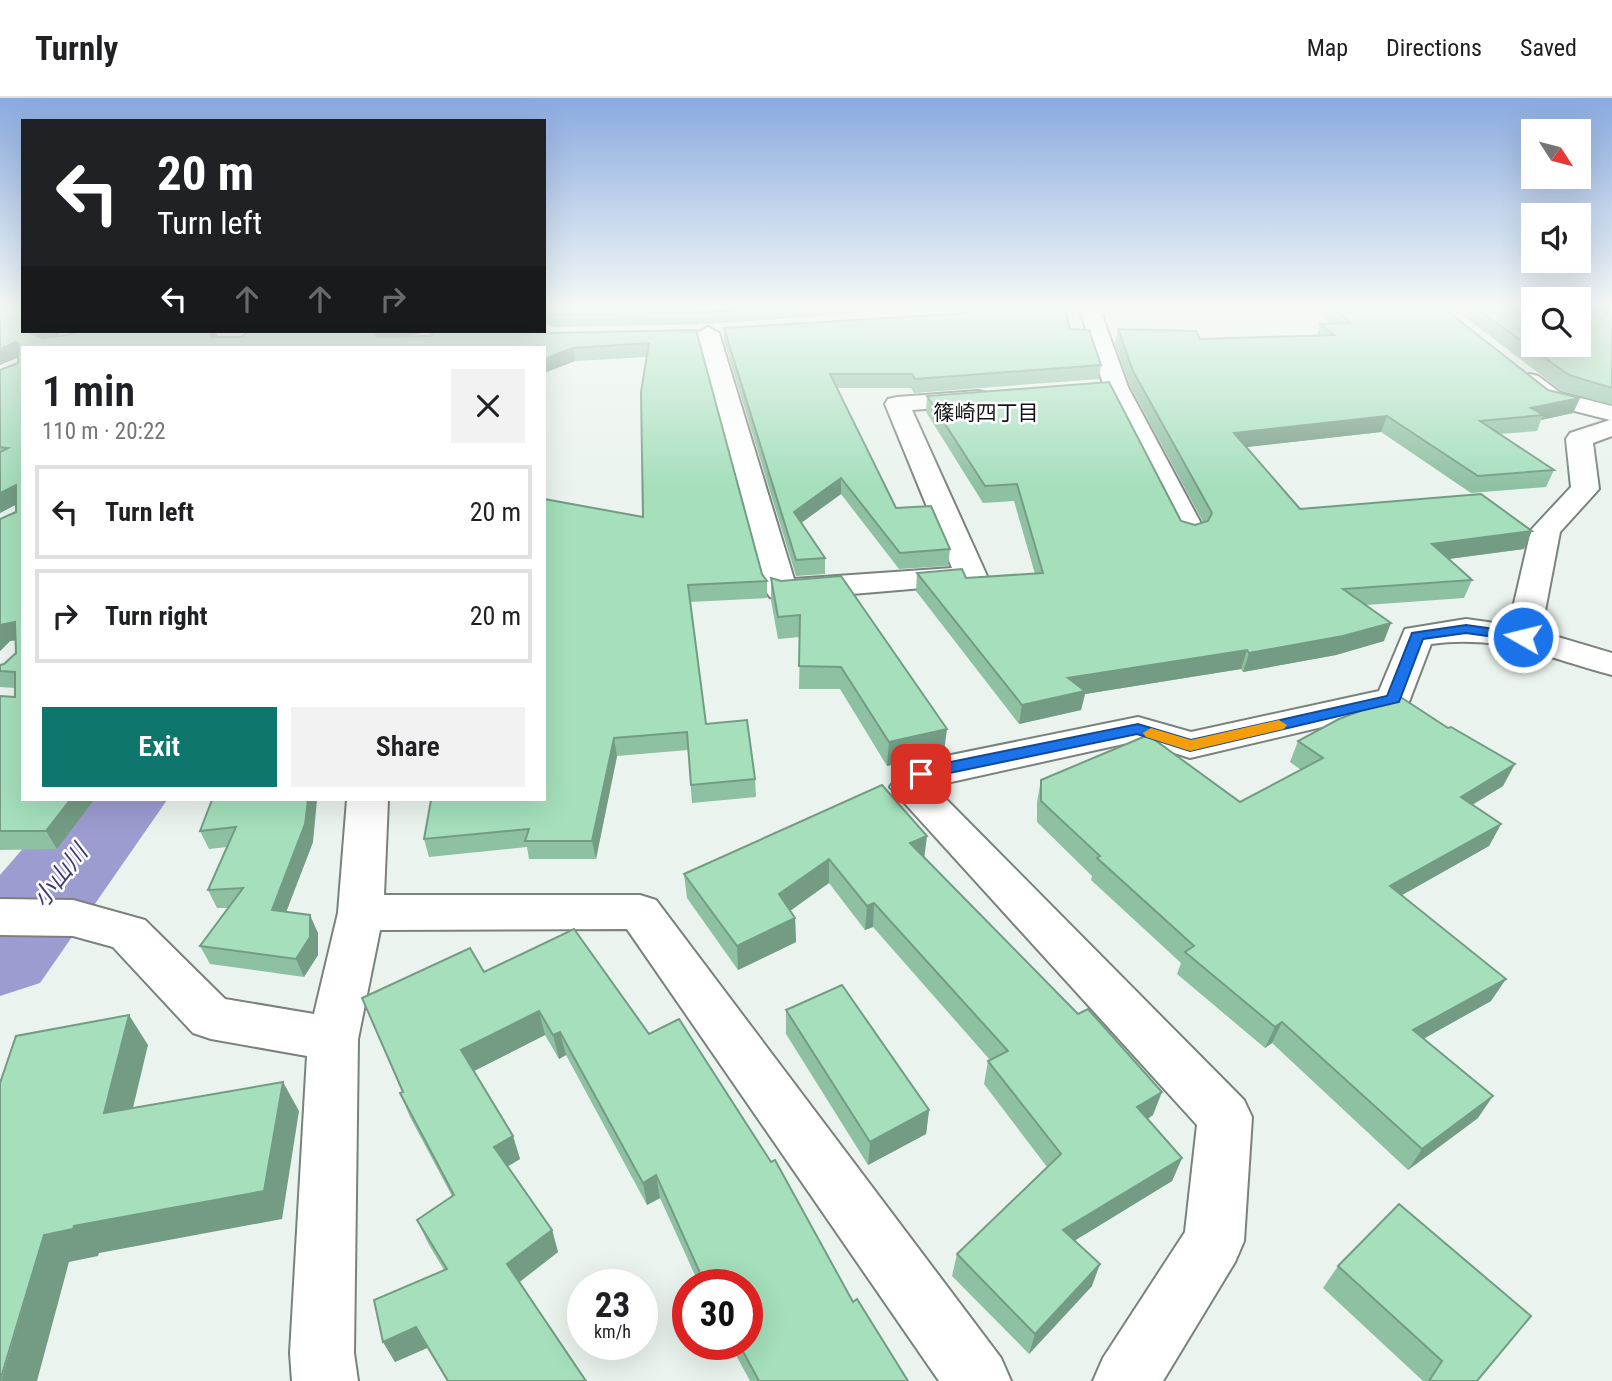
<!DOCTYPE html>
<meta charset="utf-8">
<style>
body{margin:0;font-family:"Roboto Condensed","Noto Sans JP",sans-serif;background:#f2f2f2;color:#202124;height:100vh;display:flex;flex-direction:column;font-size:26px;white-space:nowrap}
*{box-sizing:border-box;margin:0}
p{font-size:23px;color:#757577}
.icon{flex:none;width:38px;height:38px;fill:none;stroke:currentColor;stroke-width:2;stroke-linecap:round;stroke-linejoin:round}
.map{position:relative;flex:1;overflow:hidden}
.drawer{position:absolute;left:21px;top:248px;width:525px;height:455px;display:flex;flex-direction:column;background:#fff;border-radius:0px;box-shadow:0 7px 28px #0002}
.drawer>*{flex:none}
.banner{position:absolute;left:21px;top:21px;width:525px;height:214px;border-radius:0px;box-shadow:0 7px 28px #0002;background:#202124;color:#fff;overflow:hidden}
.needle{width:46px;rotate:126deg}
.controls{position:absolute;left:1521px;top:21px;display:grid;gap:14px}
.controls a{display:grid;place-items:center;width:70px;height:70px;border-radius:0px;background:#fff;box-shadow:0 7px 28px #0002;font-size:35px}
.speed{position:absolute;left:567px;top:1171px;display:flex;gap:14px;font-size:35px;font-weight:700;text-align:center}
.speed>*{display:grid;place-content:center;width:91px;height:91px;border-radius:50%;background:#fff;box-shadow:0 7px 28px #0002;line-height:1}
.speed small{font-size:18px;font-weight:400}
.speed .limit{border:10px solid #d22;background:#fff;color:#111}
.pin{position:absolute;display:grid;place-items:center;width:60px;height:60px;color:#fff;margin:-30px;border-radius:14px;box-shadow:0 4px 10px #0006}
.me{position:absolute;width:77px;margin:-38px;rotate:278deg;stroke-linejoin:round;filter:drop-shadow(0 0 5px #0008)}
.turn{display:flex;align-items:center;gap:24px;height:147px;padding:0 21px;font-size:32px}
.turn .icon{width:91px;height:91px;stroke-width:2.5}
.turn b{display:block;font-size:49px;line-height:60px}
.lanes{display:flex;align-items:center;height:66px;padding:0 21px;background:#0003;justify-content:center;gap:35px;direction:ltr}
.lanes .off{opacity:.35}
.round{display:grid;place-items:center;flex:none;width:74px;height:74px;border-radius:0px;background:#f2f2f2}
.head{display:flex;align-items:center;justify-content:space-between;height:119px;padding:0 21px}
h1{font-size:42px;font-weight:600;line-height:52px}
.primary-button{display:flex;gap:14px;margin-top:auto;padding:14px 21px}
.primary-button a{flex:1;height:80px;border-radius:0px;background:#0f766e;color:#fff;font-size:28px;font-weight:600;line-height:80px;text-align:center}
.primary-button a+a{background:#f2f2f2;color:#202124}
ul{padding:0;list-style:none}
li{display:flex;align-items:center;gap:21px;height:94px;margin:0 14px 10px;padding:0 7px;border:4px solid #e0e0e0;border-radius:0px}
li div{flex:1}
li b{display:block;font-size:26px}
li em{font-style:normal}
header{display:flex;align-items:center;gap:42px;box-sizing:border-box;height:98px;padding:0 35px;background:#fff;border-bottom:2px solid #e0e0e0}
header strong{font-size:33px}
nav{display:flex;gap:38px;margin-inline-start:auto;font-size:24px}
.map>svg:first-child{display:block}
</style>
<header>
<strong>Turnly</strong>
<nav><a>Map</a><a>Directions</a><a>Saved</a></nav>
</header>
<div class="map">
<svg width="1612" height="1283" viewBox="0 0 1612 1283">
<rect width="100%" height="100%" fill="#eaf3ed"/>
<g fill="none" stroke-linecap="round" stroke-linejoin="round">
<path fill="#9c9cd1" fill-rule="evenodd" d="M 65,702 L 167,702 L 40,885 L 0,898 L 0,777 Z"/>
<g stroke="#7a827d" stroke-width="4">
<g id="minor">
<path d="M 1079,209 L 1099,209 L 1128,289 L 1205,433 L 1201,439 L 1190,442 L 1179,439 L 1175,433 L 1104,289 Z"/>
<path d="M 1600,209 L 1612,209 L 1612,227 L 1602,221 Z"/>
<path d="M 708,229 L 719,235 L 794,481 L 952,470 L 885,306 L 888,301 L 897,299 L 978,293 L 987,295 L 990,300 L 987,305 L 978,307 L 912,312 L 987,478 L 982,485 L 781,502 L 770,499 L 765,492 L 697,235 Z"/>
<path d="M 205,233 L 236,233 L 247,236 L 249,246 L 246,250 L 217,250 L 225,243 L 208,238 Z"/>
<path d="M 407,233 L 429,233 L 450,250 L 422,250 Z"/>
<path d="M 1530,276 L 1538,278 L 1561,295 L 1612,308 L 1612,338 L 1593,345 L 1599,391 L 1560,434 L 1541,534 L 1612,555 L 1612,577 C 1547,560 1501,536 1431,546 L 1407,609 L 1190,660 L 1137,643 L 933,688 L 1244,1002 L 1252,1019 L 1244,1143 L 1235,1164 L 1163,1283 L 1093,1283 L 1103,1260 L 1185,1134 L 1197,1027 L 890,689 L 907,666 L 1138,619 L 1191,634 L 1379,593 L 1405,531 L 1466,521 L 1509,527 L 1531,432 L 1571,389 L 1566,341 L 1570,335 L 1610,322 L 1543,305 L 1518,283 L 1522,278 Z"/>
<path d="M 347,702 L 388,702 L 384,797 L 640,797 L 656,802 L 1001,1260 L 1011,1283 L 939,1283 L 627,831 L 380,832 L 358,941 L 354,1255 L 358,1283 L 292,1283 L 290,1255 L 307,958 L 211,941 L 193,935 L 113,849 L 73,838 L 0,837 L 0,801 L 73,802 L 145,822 L 225,901 L 314,916 L 338,815 Z"/>
</g>
</g>
<use href="#minor" fill="#fff" fill-rule="evenodd"/>
</g>
<g fill="#8ec0a2" fill-rule="evenodd">
<path d="M 0,209 L 23,233 L 64,233 L 56,238 L 242,239 L 247,234 L 245,233 L 539,233 L 549,235 L 696,232 L 762,476 L 767,483 L 767,500 L 690,504 L 706,626 L 755,681 L 756,699 L 692,705 L 688,652 L 617,658 L 596,761 L 529,761 L 527,749 L 429,759 L 424,741 L 643,419 L 647,259 L 575,263 L 544,275 L 544,250 L 23,250 L 23,702 L 94,702 L 57,751 L 0,752 L 0,598 L 15,599 L 15,590 L 0,589 L 0,567 L 4,566 L 16,555 L 16,542 L 10,543 L 0,553 L 0,421 L 16,414 L 16,406 L 0,415 L 0,272 L 18,265 L 18,259 L 0,267 ZM 427,234 L 433,237 L 431,238 L 402,239 Z"/>
<path d="M 544,209 L 953,209 L 708,226 L 556,229 L 544,225 Z"/>
<path d="M 1311,209 L 1442,209 L 1548,292 L 1580,300 L 1573,315 L 1541,322 L 1537,333 L 1500,336 L 1554,372 L 1546,389 L 1471,395 L 1381,334 L 1246,349 L 1300,411 L 1524,451 L 1449,461 L 1472,482 L 1464,500 L 1366,507 L 1384,543 L 1336,557 L 1243,574 L 1241,571 L 1085,596 L 1081,612 L 1019,626 L 916,493 L 917,475 L 966,480 L 1035,476 L 1014,403 L 983,405 L 926,314 L 927,298 L 1181,423 L 1195,427 L 1203,424 L 1130,288 L 1115,246 L 1118,231 L 1200,241 L 1317,237 L 1320,226 L 1331,226 Z"/>
<path d="M 1452,209 L 1533,209 L 1612,220 L 1612,307 L 1562,293 Z"/>
<path d="M 968,215 L 1070,231 L 1101,267 L 1099,281 L 914,295 L 911,290 L 837,290 L 896,410 L 950,451 L 948,468 L 899,471 L 841,396 L 801,425 L 825,460 L 825,476 L 796,478 L 724,243 L 724,230 Z"/>
<path d="M 771,480 L 944,654 L 887,668 L 840,591 L 799,591 L 800,539 L 778,541 L 771,502 Z"/>
<path d="M 1298,643 L 1503,688 L 1472,707 L 1501,726 L 1489,748 L 1402,797 L 1491,903 L 1424,940 L 1478,1020 L 1408,1072 L 1272,945 L 1265,950 L 1177,876 L 1181,865 L 1091,782 L 1092,778 L 1037,724 L 1037,704 L 1041,682 L 1240,704 L 1301,672 L 1290,664 Z"/>
<path d="M 882,687 L 924,759 L 1153,1017 L 1148,1021 L 1182,1060 L 1172,1083 L 1074,1143 L 1092,1188 L 1029,1256 L 952,1178 L 957,1156 L 1047,1069 L 984,986 L 988,963 L 990,962 L 873,829 L 865,832 L 829,785 L 790,813 L 795,820 L 796,844 L 738,872 L 687,800 L 684,776 Z"/>
<path d="M 212,702 L 313,744 L 286,814 L 318,835 L 318,857 L 304,879 L 210,866 L 200,848 L 229,810 L 217,810 L 208,792 L 227,749 L 209,751 L 200,733 Z"/>
<path d="M 484,874 L 649,936 L 853,1204 L 908,1283 L 750,1283 L 730,1246 L 747,1246 L 747,1186 L 699,1186 L 660,1100 L 647,1107 L 566,957 L 559,961 L 545,937 L 474,973 L 513,1038 L 520,1061 L 507,1069 L 552,1132 L 558,1154 L 520,1184 L 586,1283 L 447,1283 L 427,1250 L 395,1264 L 383,1244 L 444,1172 L 428,1145 L 417,1122 L 452,1098 L 410,1019 L 400,995 L 403,994 Z"/>
<path d="M 786,912 L 929,1012 L 926,1036 L 868,1067 L 786,936 Z"/>
<path d="M 1338,1168 L 1477,1283 L 1423,1283 L 1323,1190 Z"/>
</g>
<g fill="#749c84">
<path d="M 0,209 L 17,209 L 0,217 Z"/>
<path d="M 38,233 L 64,233 L 38,250 L 32,236 Z"/>
<path d="M 214,233 L 216,233 L 220,244 L 214,250 L 210,237 Z"/>
<path d="M 378,233 L 426,233 L 427,234 L 384,242 L 379,249 L 375,236 Z"/>
<path d="M 16,244 L 22,258 L 0,267 L 0,251 Z"/>
<path d="M 573,250 L 575,263 L 544,275 L 544,261 Z"/>
<path d="M 1580,300 L 1573,315 L 1541,322 L 1544,317 L 1531,310 Z"/>
<path d="M 1387,318 L 1381,334 L 1230,351 L 1234,335 Z"/>
<path d="M 841,380 L 841,396 L 794,430 L 794,414 Z"/>
<path d="M 16,387 L 23,403 L 0,415 L 0,395 Z"/>
<path d="M 1532,433 L 1524,451 L 1425,464 L 1432,446 Z"/>
<path d="M 15,524 L 23,541 L 10,543 L 0,553 L 0,527 Z"/>
<path d="M 1391,525 L 1384,543 L 1336,557 L 1243,574 L 1249,555 Z"/>
<path d="M 1247,552 L 1241,571 L 1085,596 L 1081,612 L 1019,626 L 1022,607 L 1068,580 Z"/>
<path d="M 947,631 L 944,654 L 887,668 L 889,644 Z"/>
<path d="M 614,640 L 617,658 L 596,761 L 592,743 Z"/>
<path d="M 1515,666 L 1503,688 L 1449,721 L 1461,699 Z"/>
<path d="M 70,702 L 94,702 L 57,751 L 46,733 Z"/>
<path d="M 308,702 L 317,702 L 313,744 L 280,830 L 272,812 Z"/>
<path d="M 1501,726 L 1489,748 L 1379,810 L 1390,788 Z"/>
<path d="M 927,738 L 924,762 L 910,745 Z"/>
<path d="M 829,761 L 829,785 L 780,820 L 779,796 Z"/>
<path d="M 874,805 L 873,829 L 865,832 L 867,808 Z"/>
<path d="M 310,817 L 318,835 L 318,857 L 304,879 L 296,861 Z"/>
<path d="M 795,820 L 796,844 L 738,872 L 737,848 Z"/>
<path d="M 1506,881 L 1491,903 L 1400,954 L 1413,932 Z"/>
<path d="M 539,913 L 545,937 L 470,975 L 461,952 Z"/>
<path d="M 129,917 L 148,947 L 125,1043 L 104,1015 Z"/>
<path d="M 1282,924 L 1272,945 L 1265,950 L 1275,929 Z"/>
<path d="M 560,934 L 566,957 L 559,961 L 553,937 Z"/>
<path d="M 283,984 L 299,1013 L 282,1121 L 99,1155 L 98,1158 L 69,1164 L 37,1283 L 1,1283 L 44,1137 L 74,1128 Z"/>
<path d="M 1162,994 L 1153,1017 L 1129,1032 L 1137,1009 Z"/>
<path d="M 1493,998 L 1478,1020 L 1408,1072 L 1422,1051 Z"/>
<path d="M 929,1012 L 926,1036 L 868,1067 L 870,1044 Z"/>
<path d="M 513,1038 L 520,1061 L 501,1072 L 494,1049 Z"/>
<path d="M 1182,1060 L 1172,1083 L 1056,1154 L 1063,1132 Z"/>
<path d="M 656,1077 L 660,1100 L 647,1107 L 643,1085 Z"/>
<path d="M 552,1132 L 558,1154 L 515,1187 L 507,1166 Z"/>
<path d="M 1100,1166 L 1092,1188 L 1029,1256 L 1035,1236 Z"/>
<path d="M 416,1229 L 427,1250 L 395,1264 L 383,1244 Z"/>
</g>
<g fill="#a5dfbc" stroke="#749c84" stroke-width="2">
<path d="M 18,209 L 23,209 L 23,233 L 38,233 L 32,236 L 42,240 L 68,237 L 78,233 L 214,233 L 210,237 L 212,239 L 242,239 L 247,234 L 246,233 L 378,233 L 375,236 L 378,239 L 431,238 L 436,233 L 539,233 L 549,235 L 696,232 L 762,476 L 767,483 L 688,487 L 706,626 L 747,622 L 755,681 L 691,687 L 687,634 L 614,640 L 592,743 L 525,743 L 529,731 L 424,741 L 431,702 L 544,702 L 544,401 L 643,419 L 641,294 L 649,245 L 573,250 L 544,261 L 544,250 L 23,250 L 23,702 L 70,702 L 46,733 L 0,733 L 0,598 L 15,599 L 15,574 L 0,573 L 0,567 L 4,566 L 16,555 L 15,524 L 0,527 L 0,421 L 16,414 L 16,387 L 0,395 L 0,354 L 8,350 L 0,349 L 0,272 L 18,265 L 19,247 L 16,244 L 0,251 L 0,212 Z"/>
<path d="M 544,209 L 773,209 L 707,214 L 555,217 L 544,213 Z"/>
<path d="M 977,209 L 1064,209 L 1070,231 L 1089,232 L 1101,267 L 915,281 L 912,276 L 830,276 L 896,410 L 931,408 L 950,451 L 900,455 L 841,380 L 794,414 L 825,460 L 796,462 L 724,230 L 968,215 Z"/>
<path d="M 1332,209 L 1442,209 L 1548,292 L 1580,300 L 1531,310 L 1544,317 L 1480,323 L 1554,372 L 1478,378 L 1387,318 L 1234,335 L 1300,411 L 1481,396 L 1532,433 L 1432,446 L 1472,482 L 1343,491 L 1391,525 L 1343,538 L 1249,555 L 1247,552 L 1068,580 L 1085,593 L 1022,607 L 917,475 L 962,471 L 966,480 L 1043,475 L 1017,386 L 985,388 L 927,298 L 1109,284 L 1181,423 L 1195,427 L 1208,423 L 1212,415 L 1133,273 L 1118,231 L 1196,233 L 1200,241 L 1334,237 L 1320,226 L 1351,225 Z"/>
<path d="M 1475,209 L 1533,209 L 1533,247 L 1578,247 L 1578,209 L 1601,209 L 1612,220 L 1612,290 L 1569,277 Z"/>
<path d="M 841,478 L 947,631 L 889,644 L 841,569 L 799,568 L 800,517 L 778,519 L 771,480 L 781,483 Z"/>
<path d="M 1399,598 L 1448,630 L 1451,629 L 1515,666 L 1461,699 L 1501,726 L 1390,788 L 1506,881 L 1413,932 L 1493,998 L 1422,1051 L 1282,924 L 1275,929 L 1185,854 L 1194,848 L 1097,760 L 1100,758 L 1041,703 L 1041,682 L 1148,637 L 1240,704 L 1323,660 L 1298,643 L 1339,621 Z"/>
<path d="M 882,687 L 927,738 L 910,745 L 1078,916 L 1088,911 L 1162,994 L 1137,1009 L 1182,1060 L 1063,1132 L 1100,1166 L 1035,1236 L 957,1156 L 1061,1056 L 988,963 L 1008,953 L 874,805 L 867,808 L 829,761 L 779,796 L 795,820 L 737,848 L 684,776 Z"/>
<path d="M 212,702 L 308,702 L 305,726 L 272,812 L 310,817 L 310,839 L 296,861 L 200,848 L 243,790 L 208,792 L 236,729 L 200,733 Z"/>
<path d="M 574,831 L 649,936 L 679,921 L 771,1064 L 775,1062 L 853,1204 L 857,1201 L 908,1283 L 759,1283 L 739,1246 L 747,1246 L 747,1186 L 705,1186 L 656,1077 L 643,1085 L 560,934 L 553,937 L 539,913 L 461,952 L 513,1038 L 494,1049 L 552,1132 L 507,1166 L 586,1283 L 448,1283 L 416,1229 L 383,1244 L 374,1202 L 447,1171 L 417,1122 L 454,1097 L 400,995 L 403,994 L 362,900 L 470,850 L 484,874 Z"/>
<path d="M 842,887 L 929,1012 L 870,1044 L 786,912 Z"/>
<path d="M 129,917 L 104,1015 L 283,984 L 264,1093 L 74,1128 L 73,1131 L 44,1137 L 0,1283 L 0,985 L 16,938 Z"/>
<path d="M 1399,1106 L 1531,1218 L 1477,1283 L 1429,1283 L 1442,1263 L 1338,1168 Z"/>
</g>
<linearGradient id="sky" x2="0" y2="1"><stop stop-color="#89aadf"/><stop offset="0.54" stop-color="#f6faf7"/><stop offset="1" stop-color="#f6faf7" stop-opacity="0"/></linearGradient>
<rect width="1612" height="389" fill="url(#sky)"/>
<path fill="#1a73e8" stroke="#114b97" stroke-width="2" d="M 1466,527 L 1523,535 L 1530,539 L 1523,543 L 1466,535 L 1423,541 L 1399,604 L 1190,653 L 1137,636 L 921,681 L 913,676 L 921,670 L 1138,626 L 1191,642 L 1387,598 L 1412,535 Z"/>
<path fill="#f59e0b" d="M 1279,622 L 1287,627 L 1284,631 L 1190,653 L 1146,639 L 1143,635 L 1151,630 L 1191,642 Z"/>
<g text-anchor="middle" dominant-baseline="central" stroke-width="5" stroke-linejoin="round" paint-order="stroke">
<g font-size="21" fill="#111412" stroke="#fff">
<text x="986" y="315">篠崎四丁目</text>
</g>
<g font-size="24" font-style="italic" fill="#403b7c" stroke="#fff">
<text transform="translate(60 778) rotate(-52)">小山川</text>
</g>
</g>
</svg>
<div class="controls">
<a><svg class="needle" viewBox="-14 -14 28 28"><path d="M0-13l5 13h-10z" fill="#e53935"/><path d="M0 13l5-13h-10z" fill="#757577"/></svg></a>
<a><svg class="icon" aria-label="sound" viewBox="0 0 24 24"><path d="M4 9h4l5-4v14l-5-4H4zM17 9q2 3 0 6"/></svg></a>
<a><svg class="icon" aria-label="search" viewBox="0 0 24 24"><circle cx="10" cy="10" r="6"/><path d="M15 15l6 6"/></svg></a>
</div>
<div class="speed"><div>23<small>km/h</small></div><div class="limit">30</div></div>
<div class="pin" style="left:921px;top:676px;background:#d93025"><svg class="icon" aria-label="arrive" viewBox="0 0 24 24"><path d="M6 21V4h12l-3 4 3 4H6"/></svg></div>
<svg class="me" style="left:1523px;top:539px" viewBox="-20 -20 40 40"><circle r="17" fill="#1a73e8" stroke="#fff" stroke-width="3"/><path d="M0-11L8 9 0 5-8 9z" fill="#fff"/></svg>
<div class="banner">
<div class="turn"><svg class="icon" aria-label="left" viewBox="0 0 24 24"><path d="M17 20v-9H6M10 6l-5 5 5 5"/></svg><div><b>20 m</b>Turn left</div></div>
<div class="lanes"><svg class="icon" aria-label="left" viewBox="0 0 24 24"><path d="M17 20v-9H6M10 6l-5 5 5 5"/></svg><svg class="icon off" aria-label="ahead" viewBox="0 0 24 24"><path d="M12 20V5M6 11l6-6 6 6"/></svg><svg class="icon off" aria-label="ahead" viewBox="0 0 24 24"><path d="M12 20V5M6 11l6-6 6 6"/></svg><svg class="icon off" aria-label="right" viewBox="0 0 24 24"><path d="M7 20v-9h11M14 6l5 5-5 5"/></svg></div>
</div>
<section class="drawer">
<div class="head"><div><h1>1 min</h1><p>110 m · 20:22</p></div><a class="round"><svg class="icon" aria-label="close" viewBox="0 0 24 24"><path d="M6 6l12 12M18 6L6 18"/></svg></a></div>
<ul>
<li><svg class="icon" aria-label="left" viewBox="0 0 24 24"><path d="M17 20v-9H6M10 6l-5 5 5 5"/></svg><div><b>Turn left</b></div><em>20 m</em></li>
<li><svg class="icon" aria-label="right" viewBox="0 0 24 24"><path d="M7 20v-9h11M14 6l5 5-5 5"/></svg><div><b>Turn right</b></div><em>20 m</em></li>
</ul>
<div class="primary-button"><a>Exit</a><a>Share</a></div>
</section>
</div>
